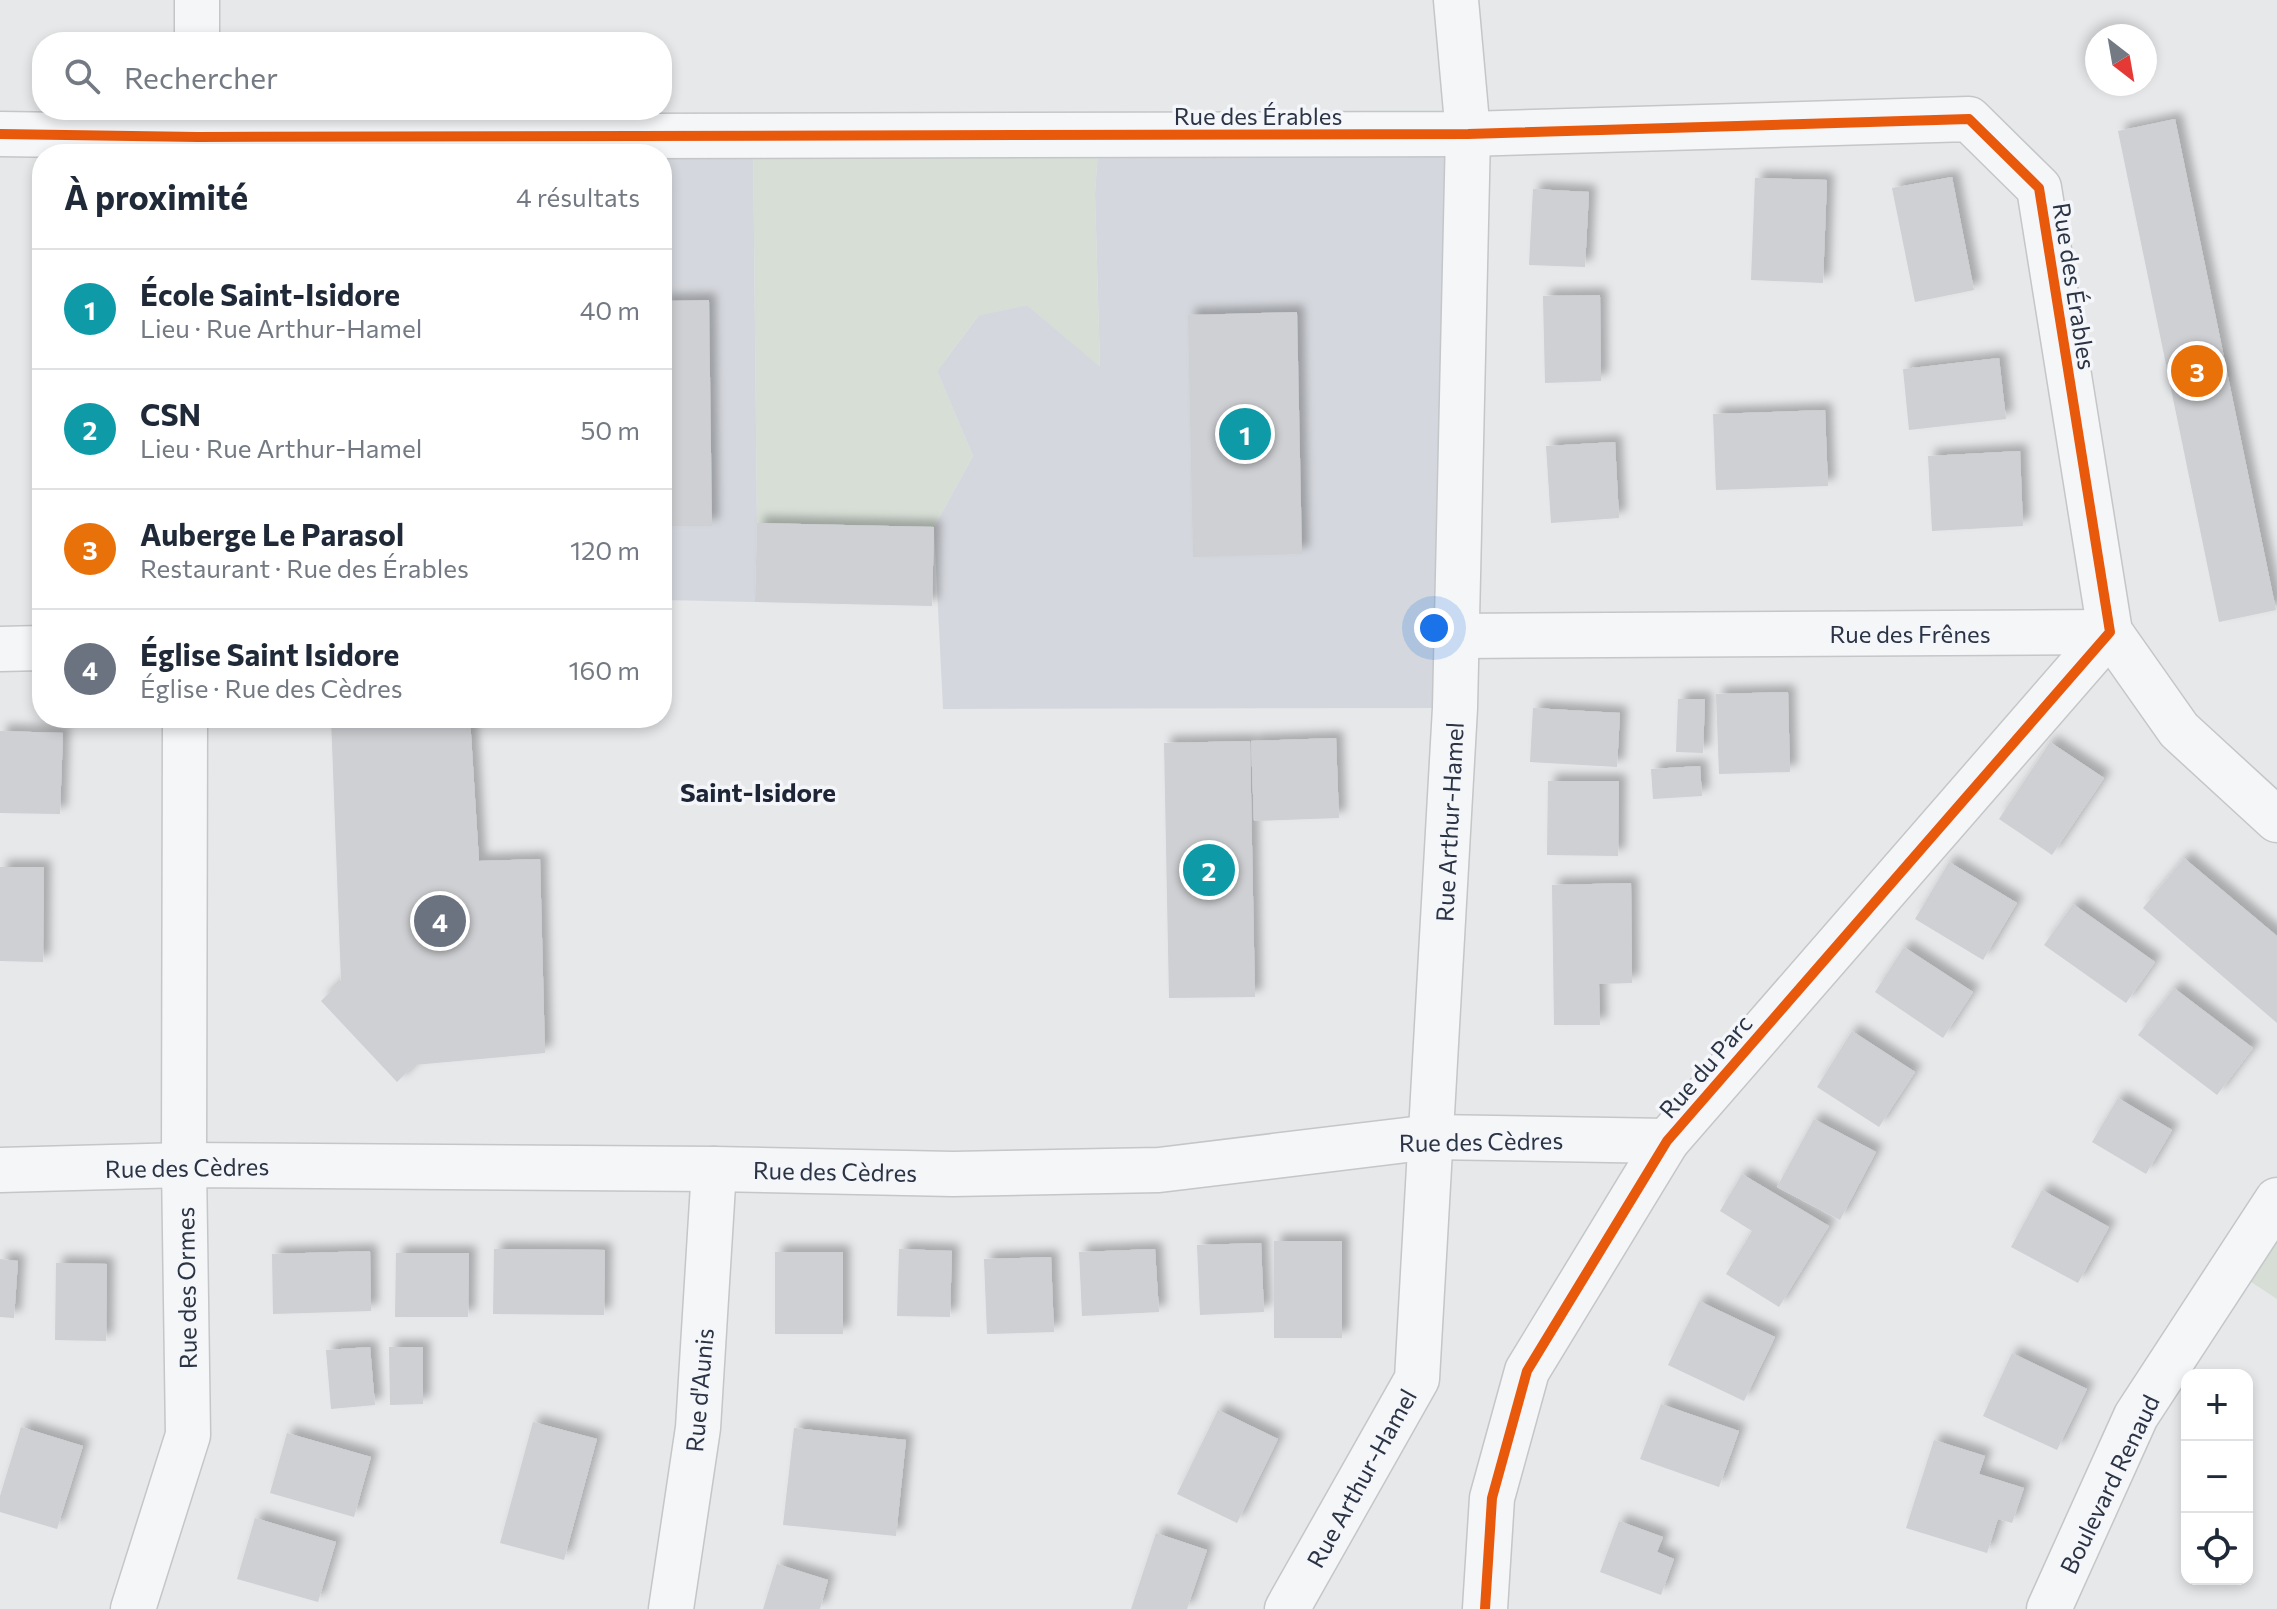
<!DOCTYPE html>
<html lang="fr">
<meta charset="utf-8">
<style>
body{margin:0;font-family:Commissioner,sans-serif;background:#f6f6f7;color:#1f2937}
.controls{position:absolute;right:24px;bottom:24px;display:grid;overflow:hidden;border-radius:16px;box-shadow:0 4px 12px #0003}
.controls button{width:72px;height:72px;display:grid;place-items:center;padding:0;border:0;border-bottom:2px solid #e0e1e3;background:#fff;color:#1f2937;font:40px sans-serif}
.compass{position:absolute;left:2085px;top:24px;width:72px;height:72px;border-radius:50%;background:#fff;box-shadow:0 4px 12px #0003;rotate:149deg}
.you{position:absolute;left:1434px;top:628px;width:28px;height:28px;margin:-20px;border:6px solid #fff;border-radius:50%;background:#1a73e8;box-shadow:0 0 0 12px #1a73e833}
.badge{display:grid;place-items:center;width:52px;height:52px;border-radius:50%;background:#7c3aed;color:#fff;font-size:26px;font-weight:700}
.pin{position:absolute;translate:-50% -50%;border:4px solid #fff;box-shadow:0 2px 8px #0006}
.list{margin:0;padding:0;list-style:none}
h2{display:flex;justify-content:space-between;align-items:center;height:104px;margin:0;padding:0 32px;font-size:34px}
h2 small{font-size:26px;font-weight:400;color:#747a83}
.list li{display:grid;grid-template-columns:52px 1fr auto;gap:24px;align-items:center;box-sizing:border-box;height:120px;padding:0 32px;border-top:2px solid #e0e1e3}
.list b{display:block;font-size:30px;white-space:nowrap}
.list p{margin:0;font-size:26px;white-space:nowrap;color:#747a83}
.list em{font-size:26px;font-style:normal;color:#747a83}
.icon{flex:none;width:44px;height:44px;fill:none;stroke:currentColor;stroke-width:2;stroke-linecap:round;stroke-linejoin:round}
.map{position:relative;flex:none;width:2277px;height:1609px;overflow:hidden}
.search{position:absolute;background:#fff;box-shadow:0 4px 12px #0003;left:32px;top:32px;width:640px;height:88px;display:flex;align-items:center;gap:20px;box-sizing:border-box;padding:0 28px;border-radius:32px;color:#747a83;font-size:30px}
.panel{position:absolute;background:#fff;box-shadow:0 4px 12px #0003;left:32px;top:144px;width:640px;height:584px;border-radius:32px}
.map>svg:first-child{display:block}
</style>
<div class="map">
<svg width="2277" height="1609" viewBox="0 0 2277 1609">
<defs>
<filter id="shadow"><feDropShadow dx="7" dy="-7" stdDeviation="4" flood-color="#0004"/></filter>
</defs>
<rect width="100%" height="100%" fill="#e6e8ea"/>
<g fill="#d4d7dd">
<polygon points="1468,134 1455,708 943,709 934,527 973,456 937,371 979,315 1027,305 1100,366 1095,194 1099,135"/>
<polygon points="753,136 757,523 755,602 662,600 662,154"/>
</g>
<g fill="#d6ded6">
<polygon points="1099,135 1095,194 1100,367 1027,305 978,316 937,371 973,456 934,527 757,523 753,136"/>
<polygon points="2277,1237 2277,1299 2233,1270"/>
</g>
<g fill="#ced0d3" filter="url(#shadow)">
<polygon points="2175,119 2276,610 2219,622 2118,131"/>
<polygon points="1952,177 1974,290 1915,302 1892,188"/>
<polygon points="1755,178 1827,180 1823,283 1751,280"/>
<polygon points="1533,189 1589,192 1585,267 1529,265"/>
<polygon points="1600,295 1601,381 1545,383 1543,296"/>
<polygon points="709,300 712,526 662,526 662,301"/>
<polygon points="1297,312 1302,554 1193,557 1188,315"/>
<polygon points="1999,358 2006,419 1909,430 1903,369"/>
<polygon points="1825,410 1828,486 1716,490 1713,414"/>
<polygon points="1615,442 1619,518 1551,523 1546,446"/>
<polygon points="2020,451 2023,526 1932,531 1928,456"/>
<polygon points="757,523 934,527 932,606 755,602"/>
<polygon points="1788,692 1790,772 1719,774 1716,694"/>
<polygon points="1678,699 1705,699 1703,753 1676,752"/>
<polygon points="1533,708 1620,713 1617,767 1530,762"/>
<polygon points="331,718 470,718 479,861 540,859 545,1053 414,1065 397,1082 321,1001 341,981"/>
<polygon points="0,731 63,733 60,814 0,813"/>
<polygon points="1336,738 1339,818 1254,821 1251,741"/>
<polygon points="1250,741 1255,997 1169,998 1164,743"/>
<polygon points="2050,742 2104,778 2052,855 1999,819"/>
<polygon points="1700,766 1702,796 1653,799 1651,769"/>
<polygon points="1548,781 1619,781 1618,856 1547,855"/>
<polygon points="2184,858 2277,936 2277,1023 2143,908"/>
<polygon points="1949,862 2017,903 1983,960 1915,919"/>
<polygon points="0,867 44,867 43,962 0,961"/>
<polygon points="1631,883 1632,983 1599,984 1600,1025 1554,1025 1552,885"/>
<polygon points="2073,904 2155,962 2126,1003 2044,945"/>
<polygon points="1904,947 1973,992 1943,1038 1875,992"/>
<polygon points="2174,988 2253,1048 2217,1095 2138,1035"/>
<polygon points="1852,1031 1915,1072 1879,1127 1817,1087"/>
<polygon points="2118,1098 2172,1130 2146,1174 2092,1142"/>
<polygon points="1814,1119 1876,1152 1840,1220 1777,1187"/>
<polygon points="1742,1174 1829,1226 1779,1307 1726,1274 1752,1231 1720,1211"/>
<polygon points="2042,1190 2109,1227 2078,1283 2011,1247"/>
<rect x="1274" y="1241" width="68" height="97"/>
<polygon points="1261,1243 1264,1312 1200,1315 1197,1245"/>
<polygon points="494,1249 605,1250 604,1315 493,1314"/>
<polygon points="899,1249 952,1251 950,1317 897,1316"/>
<polygon points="1155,1249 1159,1312 1082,1316 1079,1252"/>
<polygon points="370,1251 371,1311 273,1314 272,1254"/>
<rect x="775" y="1252" width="68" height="82"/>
<polygon points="396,1253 469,1253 468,1317 395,1317"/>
<polygon points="1051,1257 1054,1332 987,1334 984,1259"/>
<polygon points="0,1259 18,1261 14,1318 0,1317"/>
<polygon points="56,1263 107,1264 106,1341 55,1340"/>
<polygon points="1699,1301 1775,1337 1744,1401 1668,1365"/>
<polygon points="370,1347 375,1405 331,1409 326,1350"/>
<polygon points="389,1347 423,1347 423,1404 390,1405"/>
<polygon points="2012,1353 2087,1389 2057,1450 1983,1416"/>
<polygon points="1661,1404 1739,1431 1719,1487 1640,1459"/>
<polygon points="1218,1410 1278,1439 1237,1523 1177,1494"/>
<polygon points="533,1422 597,1439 564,1560 500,1543"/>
<polygon points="21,1427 83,1446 57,1529 0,1512 0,1496"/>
<polygon points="794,1428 906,1440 896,1536 783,1525"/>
<polygon points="287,1433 371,1457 354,1517 270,1493"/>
<polygon points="1934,1440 1985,1456 1979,1474 2024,1488 2012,1523 1998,1519 1987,1553 1906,1528"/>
<polygon points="255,1518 336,1542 318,1602 237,1579"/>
<polygon points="1619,1521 1663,1537 1657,1552 1674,1559 1661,1595 1600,1572"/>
<polygon points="1156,1533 1207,1550 1187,1609 1131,1609"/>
<polygon points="777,1564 828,1580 820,1609 763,1609"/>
</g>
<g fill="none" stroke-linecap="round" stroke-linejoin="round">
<defs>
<g id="minor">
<polyline points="197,0 197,42"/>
<polyline points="0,134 198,137 1468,134 1969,119 2039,188 2110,632 1667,1141 1527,1371 1492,1498 1485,1609"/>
<polyline points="1456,636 2110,632 2179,730 2277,820"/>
<polyline points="0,649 42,648"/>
<polyline points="0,1170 184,1165 714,1169 953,1174 1159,1170 1431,1137 1667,1141"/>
<polyline points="133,1609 188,1435 184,1165 185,718"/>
<polyline points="671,1609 698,1428 714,1169"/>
<polyline points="1287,1609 1417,1379 1455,708 1468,134 1456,0"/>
<polyline points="2049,1609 2136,1416 2277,1200"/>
</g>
</defs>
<use href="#minor" stroke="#c4c6c8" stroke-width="47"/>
<use href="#minor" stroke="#f5f6f7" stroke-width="44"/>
<defs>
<polyline id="cycleway" points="0,134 198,137 1468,134 1969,119 2039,188 2110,632 1667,1141 1527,1371 1492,1498 1485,1609"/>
</defs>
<use href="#cycleway" stroke="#f4f6f9" stroke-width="15"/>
<use href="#cycleway" stroke="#e8590c" stroke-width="10"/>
</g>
<g text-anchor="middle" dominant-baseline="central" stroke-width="7" stroke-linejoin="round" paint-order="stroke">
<g font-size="24" fill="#2b3445" stroke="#f4f6f9">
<text x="1258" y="115">Rue des Érables</text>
<text transform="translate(2075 286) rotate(81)">Rue des Érables</text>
<text x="1910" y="633">Rue des Frênes</text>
<text transform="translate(1449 822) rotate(-87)">Rue Arthur-Hamel</text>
<text transform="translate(1705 1066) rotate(-49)">Rue du Parc</text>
<text transform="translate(1481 1141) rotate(-1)">Rue des Cèdres</text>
<text transform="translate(187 1167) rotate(-1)">Rue des Cèdres</text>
<text transform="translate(835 1171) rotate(1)">Rue des Cèdres</text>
<text transform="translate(186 1288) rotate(-91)">Rue des Ormes</text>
<text transform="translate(699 1390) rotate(-85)">Rue d'Aunis</text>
<text transform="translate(1361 1478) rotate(-61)">Rue Arthur-Hamel</text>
<text transform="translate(2109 1484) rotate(-64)">Boulevard Renaud</text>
</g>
<g font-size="26" font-weight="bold" fill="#1d2536" stroke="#f4f6f9">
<text x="758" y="791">Saint-Isidore</text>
</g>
</g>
</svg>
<div class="controls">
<button>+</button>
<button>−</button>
<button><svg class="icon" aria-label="locate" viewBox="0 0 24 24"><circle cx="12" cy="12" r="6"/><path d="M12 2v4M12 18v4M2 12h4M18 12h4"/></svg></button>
</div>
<svg class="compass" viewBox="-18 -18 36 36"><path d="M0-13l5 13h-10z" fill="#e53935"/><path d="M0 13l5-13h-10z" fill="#747a83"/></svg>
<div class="you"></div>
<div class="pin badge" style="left:1245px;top:434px;background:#0f9aa8">1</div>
<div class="pin badge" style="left:1209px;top:870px;background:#0f9aa8">2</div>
<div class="pin badge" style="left:2197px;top:371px;background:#e8710a">3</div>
<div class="pin badge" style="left:440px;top:921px;background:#6b7280">4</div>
<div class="search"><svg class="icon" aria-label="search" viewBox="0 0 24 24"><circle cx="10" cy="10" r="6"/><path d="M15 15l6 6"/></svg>Rechercher</div>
<section class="panel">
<h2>À proximité<small>4 résultats</small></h2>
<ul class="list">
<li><span class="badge" style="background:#0f9aa8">1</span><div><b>École Saint-Isidore</b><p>Lieu · Rue Arthur-Hamel</p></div><em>40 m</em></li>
<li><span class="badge" style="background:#0f9aa8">2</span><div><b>CSN</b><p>Lieu · Rue Arthur-Hamel</p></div><em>50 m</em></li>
<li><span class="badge" style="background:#e8710a">3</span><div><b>Auberge Le Parasol</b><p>Restaurant · Rue des Érables</p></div><em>120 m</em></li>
<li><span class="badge" style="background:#6b7280">4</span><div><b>Église Saint Isidore</b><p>Église · Rue des Cèdres</p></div><em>160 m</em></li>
</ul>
</section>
</div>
